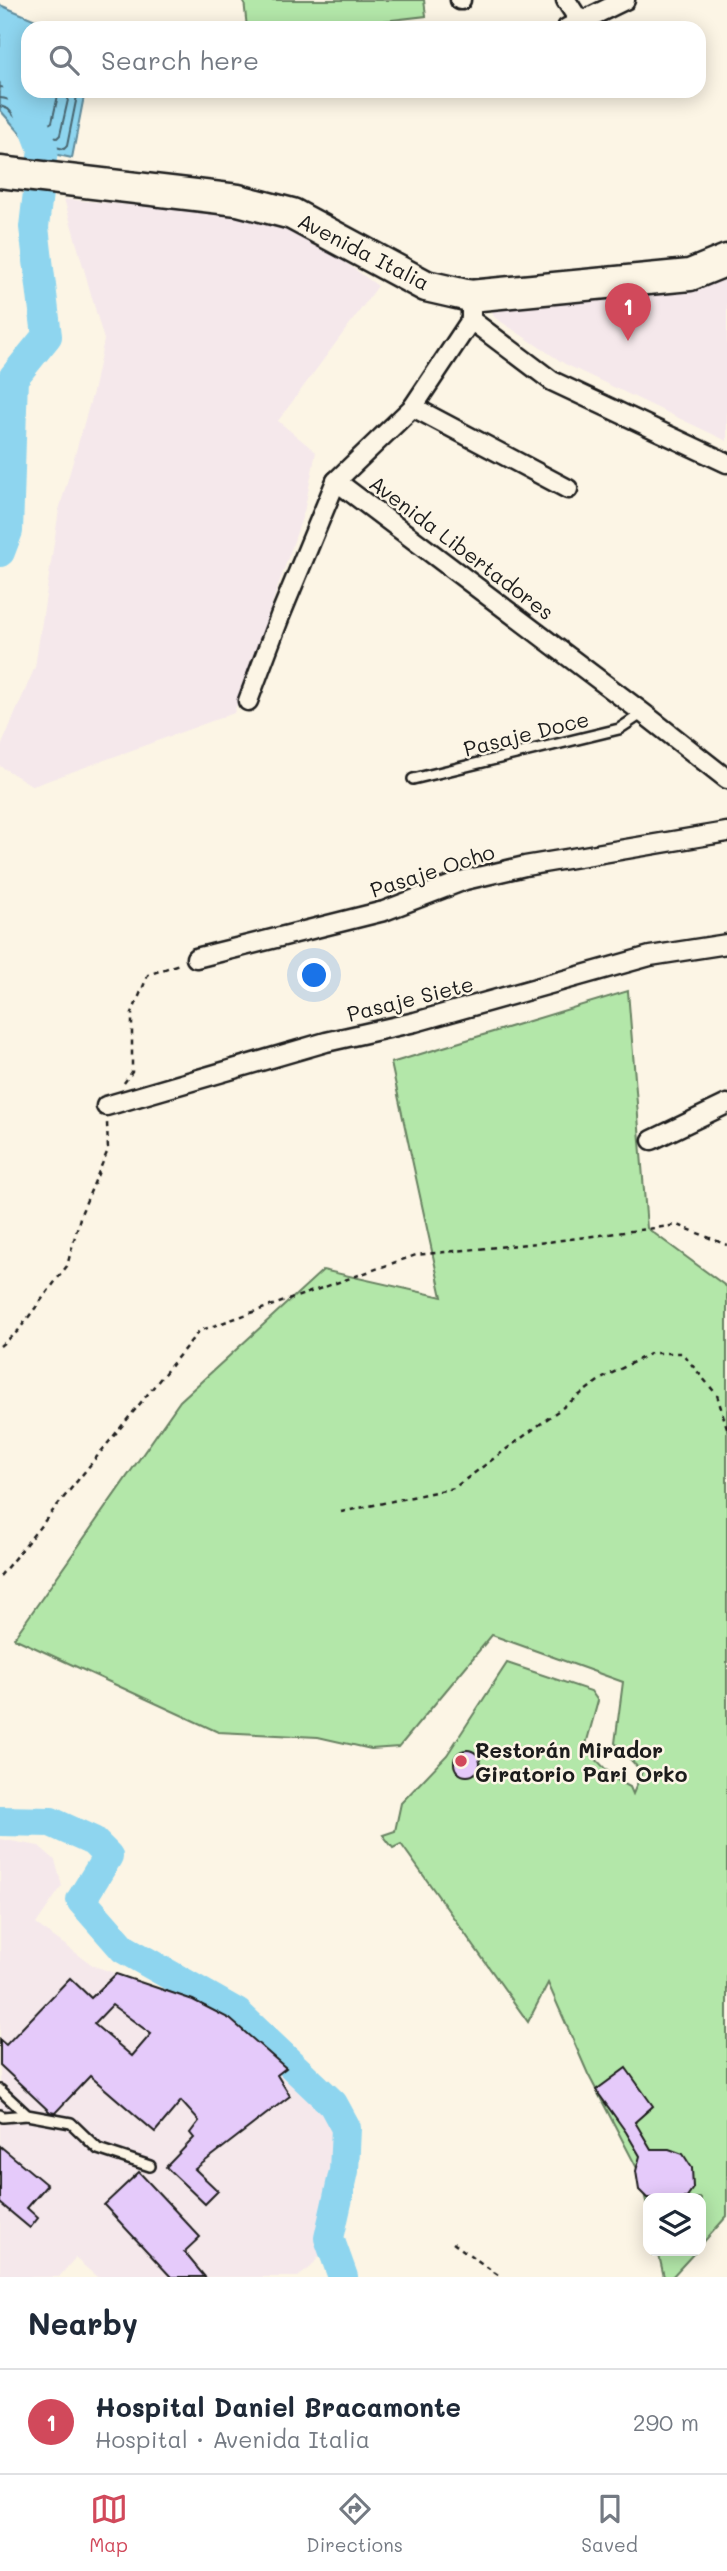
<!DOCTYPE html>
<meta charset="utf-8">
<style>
body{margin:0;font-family:Mali,sans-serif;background:#f2f2f3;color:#1f2937}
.controls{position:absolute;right:21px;bottom:21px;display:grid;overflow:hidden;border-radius:14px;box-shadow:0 4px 18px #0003}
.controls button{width:63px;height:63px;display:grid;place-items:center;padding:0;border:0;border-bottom:2px solid #e0e1e3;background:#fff;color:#1f2937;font:35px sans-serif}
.you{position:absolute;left:315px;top:976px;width:24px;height:24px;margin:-18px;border:5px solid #fff;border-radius:50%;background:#1a73e8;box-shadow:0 0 0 10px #1a73e833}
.badge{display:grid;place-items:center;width:46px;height:46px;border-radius:50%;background:#d1495b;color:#fff;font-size:23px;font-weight:700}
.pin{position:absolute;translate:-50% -58px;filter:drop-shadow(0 2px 4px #0008)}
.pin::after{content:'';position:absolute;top:37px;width:24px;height:21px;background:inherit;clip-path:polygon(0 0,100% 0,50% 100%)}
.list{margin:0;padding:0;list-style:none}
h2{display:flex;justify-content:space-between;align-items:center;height:91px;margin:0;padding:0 28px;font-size:30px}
h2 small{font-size:23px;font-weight:400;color:#747a83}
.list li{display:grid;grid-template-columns:46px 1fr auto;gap:21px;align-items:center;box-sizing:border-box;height:105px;padding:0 28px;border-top:2px solid #e0e1e3}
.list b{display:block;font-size:26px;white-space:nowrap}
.list p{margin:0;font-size:23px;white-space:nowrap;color:#747a83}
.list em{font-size:23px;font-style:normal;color:#747a83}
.icon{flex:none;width:38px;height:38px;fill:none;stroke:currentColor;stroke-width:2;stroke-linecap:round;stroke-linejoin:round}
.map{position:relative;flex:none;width:727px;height:2277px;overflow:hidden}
.search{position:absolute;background:#fff;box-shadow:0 4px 18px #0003;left:21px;right:21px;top:21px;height:77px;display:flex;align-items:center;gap:18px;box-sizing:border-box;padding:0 24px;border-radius:21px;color:#747a83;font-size:26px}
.sheet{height:196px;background:#fff}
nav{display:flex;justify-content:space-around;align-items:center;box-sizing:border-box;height:98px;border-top:2px solid #e0e1e3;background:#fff;font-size:19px;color:#747a83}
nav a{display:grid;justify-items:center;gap:4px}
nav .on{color:#d1495b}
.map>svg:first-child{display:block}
</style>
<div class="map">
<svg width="727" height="2277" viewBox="0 0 727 2277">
<rect width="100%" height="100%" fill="#fcf5e5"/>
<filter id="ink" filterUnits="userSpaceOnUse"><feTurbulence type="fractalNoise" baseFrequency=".0143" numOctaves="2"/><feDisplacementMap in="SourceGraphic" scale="14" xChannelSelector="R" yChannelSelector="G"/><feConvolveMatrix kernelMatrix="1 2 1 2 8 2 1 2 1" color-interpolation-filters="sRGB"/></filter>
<g filter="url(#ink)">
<g fill="#f5e8eb">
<polygon points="64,199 257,216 299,229 378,286 278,421 316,452 304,512 234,713 33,786 0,766 0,749 35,667 59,510 93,392 104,340"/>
<polygon points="727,279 727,441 565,364 494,317 492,311 496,305 504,303"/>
<polygon points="0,1839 39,1846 55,1860 62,1886 36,1924 94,1966 193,2000 230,2019 286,2068 311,2095 334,2125 320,2255 311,2267 298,2277 97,2277 75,2258 59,2277 0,2277"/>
</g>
<g fill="#b3e7a9" stroke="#688262" stroke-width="2">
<polygon points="244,0 424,0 426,16 323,28 247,28"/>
<polygon points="628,991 647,1228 727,1287 727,2216 701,2245 701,2198 648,2198 648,2210 639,2172 588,2074 548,1983 528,2022 401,1844 393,1848 383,1835 395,1831 401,1803 447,1755 507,1663 591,1691 598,1701 585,1748 615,1779 630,1787 633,1794 642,1772 615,1743 623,1682 492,1635 399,1747 371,1749 318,1737 218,1732 14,1638 180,1401 323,1270 442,1297 391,1063"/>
<polygon points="658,2251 696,2251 672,2277 664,2277"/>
</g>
<polygon fill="#8ed5ef" stroke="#608b9b" stroke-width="2" points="0,5 43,23 48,28 28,28 28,91 85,91 72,158 35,150 0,110"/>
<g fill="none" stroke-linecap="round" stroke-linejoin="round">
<g stroke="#4a6670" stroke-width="2">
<path d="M0,87C24,88 32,111 49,124L52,122L59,91"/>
<path d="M0,98C25,99 28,133 57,138L60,135L70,91"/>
<polyline points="0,106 8,109 39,143 64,149 67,146 78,91"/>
</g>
<g stroke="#8ed5ef" stroke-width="30">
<polyline points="0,62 14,74 43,149 34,227 47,336 13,378 8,531 0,552"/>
<polyline points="0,1821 51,1822 93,1841 108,1856 81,1900 124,1949 237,2013 333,2104 346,2128 344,2171 329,2238 343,2277"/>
</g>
</g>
<g fill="#e5cafa" stroke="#1c1c1c" stroke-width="2" fill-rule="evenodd">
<circle cx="467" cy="1763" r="13"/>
<path d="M116,1974L193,2000L230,2019L286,2068L277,2075L290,2096L195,2169L218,2191L205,2204L166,2167L194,2138L190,2133L199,2121L181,2101L155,2132L90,2076L55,2113L50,2112L0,2065V2040L6,2045L70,1978L91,1998ZM112,2005L151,2034L132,2056L94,2024Z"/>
<polygon points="626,2068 653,2106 635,2122 651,2149 669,2149 683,2154 692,2168 693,2188 686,2198 647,2198 639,2190 636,2171 640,2156 626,2132 596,2090"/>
<polygon points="0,2146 47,2185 27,2208 38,2218 30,2228 0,2203"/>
<polygon points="139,2172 200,2237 184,2252 205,2277 171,2277 104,2205"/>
</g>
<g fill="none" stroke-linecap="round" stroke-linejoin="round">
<defs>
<g id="service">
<polyline points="413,779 619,729 643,713"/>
<polyline points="0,2090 27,2115 71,2123 98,2149 150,2166"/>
<polyline points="0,2115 3,2117 27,2115"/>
</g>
<g id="minor">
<polyline points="460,0 461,0"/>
<polyline points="566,0 580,22 567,28"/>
<polyline points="584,28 580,22 625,0"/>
<polyline points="471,310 471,320 552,381 727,463"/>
<polyline points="471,320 413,407 336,481 643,713 727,779"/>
<polyline points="413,407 568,489"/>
<polyline points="248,701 280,616 336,481"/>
<polyline points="196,958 384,911 465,880 525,866 727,832"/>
<polyline points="106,1106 326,1042 415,1022 650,956 727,944"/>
<polyline points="652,1140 727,1104"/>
</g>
<polyline id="trunk" points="0,172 238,200 292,214 426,286 470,296 690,275 727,260"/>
</defs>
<use href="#service" stroke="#1c1c1c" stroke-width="14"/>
<use href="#minor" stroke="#1c1c1c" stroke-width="23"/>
<use href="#trunk" stroke="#1c1c1c" stroke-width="35"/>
<g stroke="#1c1c1c" stroke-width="2.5" stroke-dasharray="5 5" stroke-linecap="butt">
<polyline points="124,1083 132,1072 132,1013 148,975 179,964"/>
<polyline points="0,1346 18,1331 67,1266 81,1214 108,1150 107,1122"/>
<polyline points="341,1512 454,1488 601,1379 651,1353 682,1353 717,1395 727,1428"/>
<polyline points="0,1576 199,1331 416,1255 547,1242 678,1225 727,1245"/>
<polyline points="453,2243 501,2277"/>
</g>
<use href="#service" stroke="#fcf5e5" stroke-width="9"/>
<use href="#minor" stroke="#fcf5e5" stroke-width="18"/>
<use href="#trunk" stroke="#fcf5e5" stroke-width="30"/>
</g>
</g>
<circle fill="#d1495b" stroke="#fcf5e5" stroke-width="2.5" cx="461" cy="1761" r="7"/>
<g text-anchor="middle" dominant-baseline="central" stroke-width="5" stroke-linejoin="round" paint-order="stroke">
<g font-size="21" fill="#1c1c1c" stroke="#fcf5e5">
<text transform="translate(364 251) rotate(27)">Avenida Italia</text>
<text transform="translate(462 547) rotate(37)">Avenida Libertadores</text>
<text transform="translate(526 733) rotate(-14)">Pasaje Doce</text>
<text transform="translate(432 870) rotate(-18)">Pasaje Ocho</text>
<text transform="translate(410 998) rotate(-14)">Pasaje Siete</text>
</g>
<g font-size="21" font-weight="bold" fill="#1c1c1c" stroke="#fcf5e5" text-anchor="start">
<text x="475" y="1749">Restorán Mirador<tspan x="475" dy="24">Giratorio Pari Orko</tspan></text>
</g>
</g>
</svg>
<div class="controls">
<button><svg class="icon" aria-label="layers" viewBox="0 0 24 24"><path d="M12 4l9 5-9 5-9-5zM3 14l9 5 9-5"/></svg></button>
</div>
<div class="you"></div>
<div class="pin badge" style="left:628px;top:341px">1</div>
<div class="search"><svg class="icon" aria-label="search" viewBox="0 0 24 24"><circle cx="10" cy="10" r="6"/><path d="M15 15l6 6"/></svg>Search here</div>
</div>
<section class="sheet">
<h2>Nearby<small></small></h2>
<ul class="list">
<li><span class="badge">1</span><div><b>Hospital Daniel Bracamonte</b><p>Hospital · Avenida Italia</p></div><em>290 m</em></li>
</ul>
</section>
<nav>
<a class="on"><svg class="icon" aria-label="map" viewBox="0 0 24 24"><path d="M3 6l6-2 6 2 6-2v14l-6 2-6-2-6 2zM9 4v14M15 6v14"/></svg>Map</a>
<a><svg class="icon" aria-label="directions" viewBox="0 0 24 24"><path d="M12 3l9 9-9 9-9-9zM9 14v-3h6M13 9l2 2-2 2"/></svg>Directions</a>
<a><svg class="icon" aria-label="saved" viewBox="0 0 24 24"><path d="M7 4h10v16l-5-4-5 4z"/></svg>Saved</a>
</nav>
